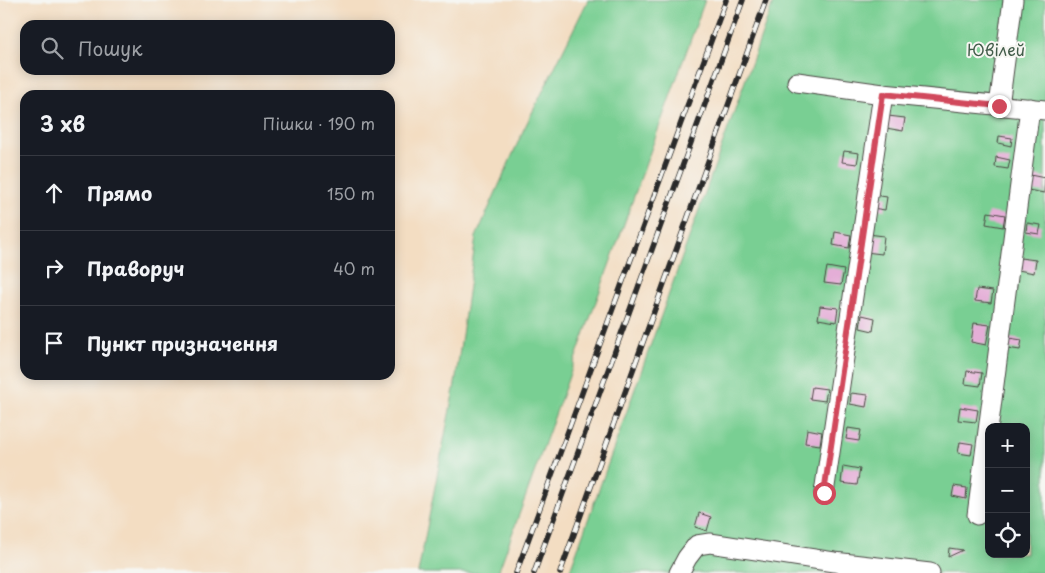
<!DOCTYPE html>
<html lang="uk">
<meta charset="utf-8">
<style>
body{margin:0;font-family:"Playpen Sans",sans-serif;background:#20242c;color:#f1f3f6}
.controls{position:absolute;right:15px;bottom:15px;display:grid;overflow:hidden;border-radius:10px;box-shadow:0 2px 12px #0003}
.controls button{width:45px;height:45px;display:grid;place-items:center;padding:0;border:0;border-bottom:1px solid #363941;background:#171b24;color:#f1f3f6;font:25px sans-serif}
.stop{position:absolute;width:15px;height:15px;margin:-11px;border:4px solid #d1495b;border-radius:50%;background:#fff}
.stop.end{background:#d1495b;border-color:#fff;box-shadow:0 1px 5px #0008}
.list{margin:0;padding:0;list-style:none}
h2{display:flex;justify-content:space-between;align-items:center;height:65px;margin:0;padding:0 20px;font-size:21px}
h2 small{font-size:16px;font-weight:400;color:#9ea1a6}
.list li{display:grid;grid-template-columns:32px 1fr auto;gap:15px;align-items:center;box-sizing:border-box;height:75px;padding:0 20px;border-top:1px solid #363941}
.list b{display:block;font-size:19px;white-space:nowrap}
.list em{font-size:16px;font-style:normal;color:#9ea1a6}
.icon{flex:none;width:28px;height:28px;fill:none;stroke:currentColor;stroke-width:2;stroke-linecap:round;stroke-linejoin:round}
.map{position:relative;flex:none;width:1045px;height:573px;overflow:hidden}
.search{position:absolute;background:#171b24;box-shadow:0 2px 12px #0003;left:20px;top:20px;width:375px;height:55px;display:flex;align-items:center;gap:12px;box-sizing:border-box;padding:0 18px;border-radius:15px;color:#9ea1a6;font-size:19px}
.panel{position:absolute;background:#171b24;box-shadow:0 2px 12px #0003;left:20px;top:90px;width:375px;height:290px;border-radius:15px}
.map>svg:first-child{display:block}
</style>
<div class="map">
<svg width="1045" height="573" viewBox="0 0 1045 573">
<rect width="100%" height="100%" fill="#f6f6f2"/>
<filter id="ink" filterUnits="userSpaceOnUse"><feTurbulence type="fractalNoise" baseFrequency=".02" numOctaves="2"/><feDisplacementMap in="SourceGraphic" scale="10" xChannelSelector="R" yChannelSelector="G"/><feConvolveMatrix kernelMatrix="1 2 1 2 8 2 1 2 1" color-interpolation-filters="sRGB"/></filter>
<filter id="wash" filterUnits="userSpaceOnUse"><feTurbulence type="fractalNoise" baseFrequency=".0096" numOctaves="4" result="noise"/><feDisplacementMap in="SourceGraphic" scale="20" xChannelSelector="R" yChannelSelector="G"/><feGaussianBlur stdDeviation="1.12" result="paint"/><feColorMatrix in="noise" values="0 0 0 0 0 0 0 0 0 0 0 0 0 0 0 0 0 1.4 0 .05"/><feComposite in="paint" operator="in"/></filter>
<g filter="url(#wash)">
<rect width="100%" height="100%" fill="#f3ddc2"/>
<g fill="#79cf93" stroke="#527d5f" fill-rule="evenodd">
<polygon points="588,0 705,0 498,573 418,573 455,384 476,237 523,131"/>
<path d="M774,0H1045V573H569ZM989,427H1026V554H989Z"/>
</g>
<g id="blocks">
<g fill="#e4aed7">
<polygon points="888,116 905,118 903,131 886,128"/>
<polygon points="999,136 1012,138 1011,146 998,143"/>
<polygon points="844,151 859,153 857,164 842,162"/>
<polygon points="996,157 1010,160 1008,169 995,167"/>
<polygon points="1030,175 1045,178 1044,193 1028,190"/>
<polygon points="874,195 887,197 885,210 872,208"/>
<polygon points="988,212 1005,215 1003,227 986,224"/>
<polygon points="1027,223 1041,225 1039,234 1026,232"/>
<polygon points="835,232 851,235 849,248 833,245"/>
<polygon points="868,234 884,236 882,254 865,252"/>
<polygon points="1020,258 1036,260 1034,273 1018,270"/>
<polygon points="827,267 844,270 841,285 824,283"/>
<polygon points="977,289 993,291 991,303 975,301"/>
<polygon points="820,306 838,308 836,322 818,319"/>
<polygon points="862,315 875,318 873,331 860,328"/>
<polygon points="974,323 990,325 986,345 971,342"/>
<polygon points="1009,338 1022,340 1020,350 1007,348"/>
<polygon points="967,371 982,373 980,386 965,384"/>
<polygon points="812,387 827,389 825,401 810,399"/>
<polygon points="851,393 868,395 866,407 850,404"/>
<polygon points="960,407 978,410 976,422 958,420"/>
<polygon points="848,428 861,430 859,441 846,439"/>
<polygon points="807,429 822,432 820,445 805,443"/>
<polygon points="960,442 973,444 971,455 958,453"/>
<polygon points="843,466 860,469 857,485 841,483"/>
<polygon points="954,486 967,488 966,499 952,496"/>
<polygon points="699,513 711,517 707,531 695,527"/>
<polygon points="949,548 963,550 948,557"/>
</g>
</g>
</g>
<g filter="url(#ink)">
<use href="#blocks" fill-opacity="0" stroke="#494642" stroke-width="1"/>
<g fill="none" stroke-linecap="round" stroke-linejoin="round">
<defs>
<g id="minor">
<polyline points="797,82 883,94 1045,110"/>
<polyline points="999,106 1013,0"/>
<polyline points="824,493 883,94"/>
<polyline points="977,515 1030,108"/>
<polyline points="679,573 687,558 697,545 710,543 834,562 930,573"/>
</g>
</defs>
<use href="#minor" stroke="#494642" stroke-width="21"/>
<use href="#minor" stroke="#fff" stroke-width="19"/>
<defs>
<g id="rail">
<polyline points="516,573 726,0"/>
<polyline points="534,573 743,0"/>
<polyline points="560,573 766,0"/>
</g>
</defs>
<use href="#rail" stroke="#2b2b2b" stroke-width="5.5"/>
<use href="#rail" stroke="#f6f6f2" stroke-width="4" stroke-dasharray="11" stroke-linecap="butt"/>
</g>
</g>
<g fill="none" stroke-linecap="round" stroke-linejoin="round" filter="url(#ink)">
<polyline stroke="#d1495b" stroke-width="6" points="824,493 883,94 999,106"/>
</g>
<g text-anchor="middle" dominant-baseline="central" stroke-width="4" stroke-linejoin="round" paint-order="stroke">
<g font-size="16" fill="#425c4a" stroke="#f6f6f2">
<text x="996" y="49">Ювілей</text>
</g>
</g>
</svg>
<div class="controls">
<button>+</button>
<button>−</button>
<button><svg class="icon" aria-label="locate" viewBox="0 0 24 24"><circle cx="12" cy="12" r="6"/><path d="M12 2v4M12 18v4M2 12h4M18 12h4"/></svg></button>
</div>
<div class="stop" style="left:824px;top:493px"></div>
<div class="stop end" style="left:999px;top:106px"></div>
<div class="search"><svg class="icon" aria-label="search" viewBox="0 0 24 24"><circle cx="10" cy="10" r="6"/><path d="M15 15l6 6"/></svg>Пошук</div>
<section class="panel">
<h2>3 хв<small>Пішки · 190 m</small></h2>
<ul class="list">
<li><svg class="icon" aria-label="ahead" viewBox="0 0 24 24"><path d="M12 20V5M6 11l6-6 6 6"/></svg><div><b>Прямо</b></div><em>150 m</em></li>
<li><svg class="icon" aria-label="right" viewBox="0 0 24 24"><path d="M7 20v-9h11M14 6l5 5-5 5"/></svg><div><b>Праворуч</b></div><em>40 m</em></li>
<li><svg class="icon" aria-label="arrive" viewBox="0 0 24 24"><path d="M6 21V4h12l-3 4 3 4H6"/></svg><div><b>Пункт призначення</b></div></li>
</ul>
</section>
</div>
